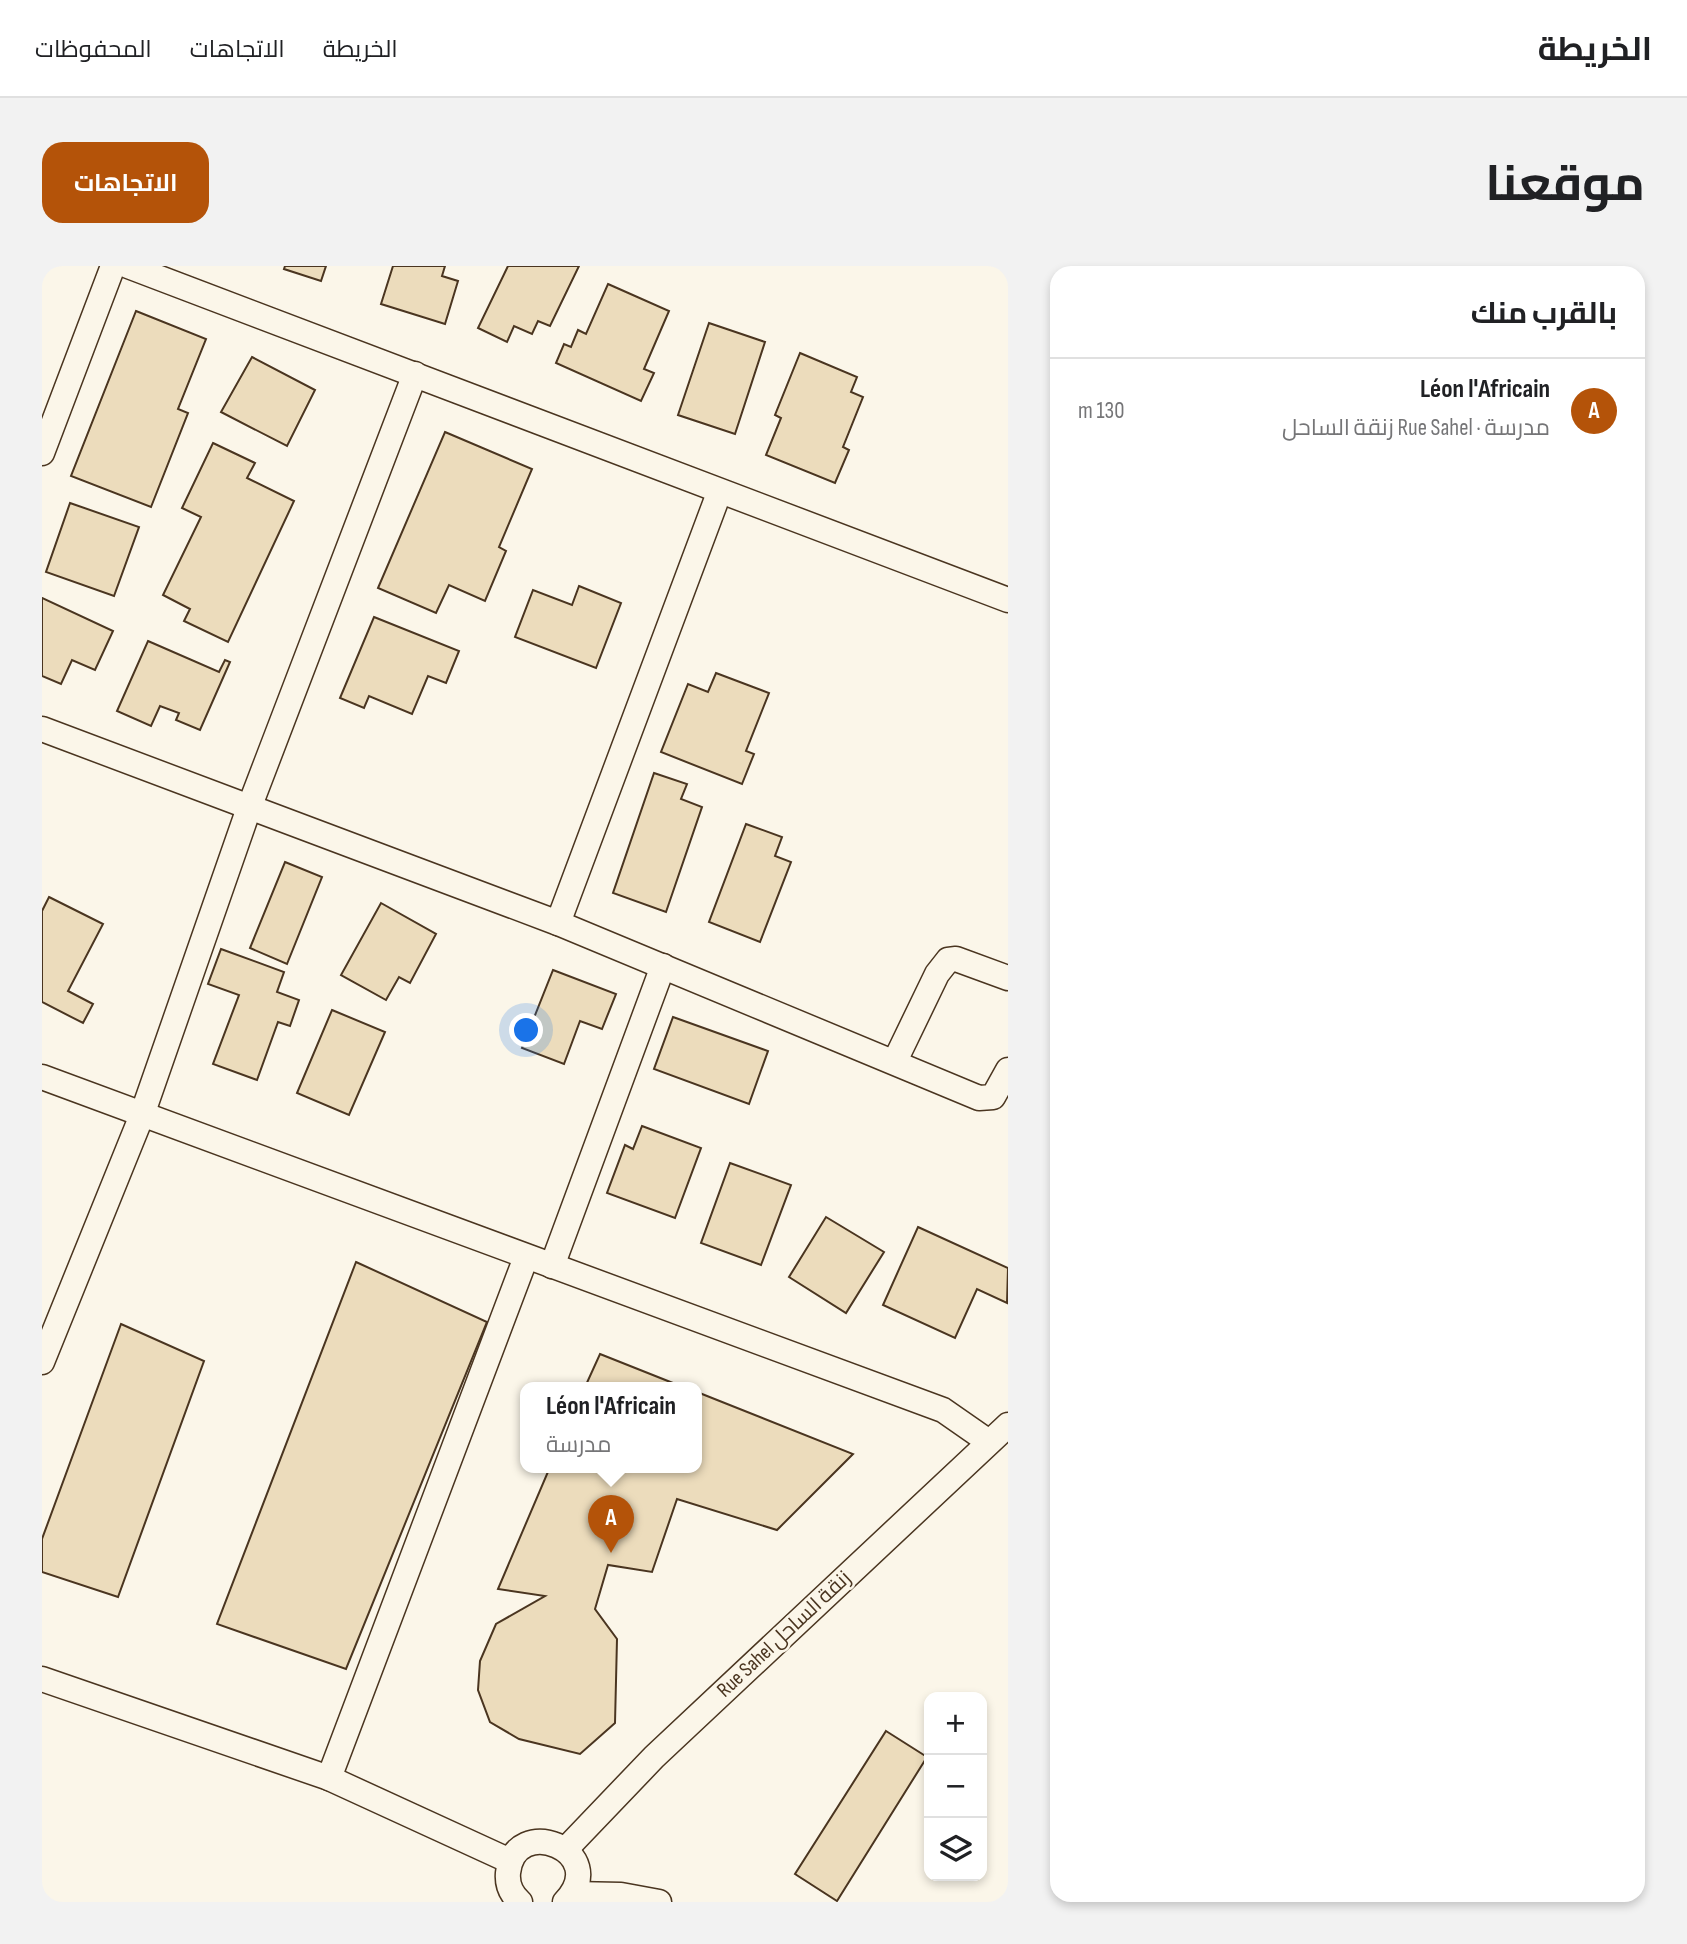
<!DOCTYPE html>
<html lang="ar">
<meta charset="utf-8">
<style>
body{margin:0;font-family:"Sofia Sans Condensed",Cairo,sans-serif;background:#f2f2f2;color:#202124;direction:rtl}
.controls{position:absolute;right:21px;bottom:21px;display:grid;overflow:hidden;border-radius:14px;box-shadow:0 4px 10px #0003}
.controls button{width:63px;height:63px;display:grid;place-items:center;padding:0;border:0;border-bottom:2px solid #e0e0e0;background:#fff;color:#202124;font:35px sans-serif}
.you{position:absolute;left:485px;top:765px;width:24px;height:24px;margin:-18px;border:5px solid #fff;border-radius:50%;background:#1a73e8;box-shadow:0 0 0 10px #1a73e833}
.badge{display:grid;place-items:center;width:46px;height:46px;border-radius:50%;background:#b45309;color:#fff;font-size:23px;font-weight:700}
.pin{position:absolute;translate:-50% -58px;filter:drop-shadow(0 2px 4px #0008)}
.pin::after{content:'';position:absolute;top:37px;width:24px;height:21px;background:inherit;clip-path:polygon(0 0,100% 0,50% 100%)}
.popup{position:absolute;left:478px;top:1116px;width:182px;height:91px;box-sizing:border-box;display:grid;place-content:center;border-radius:14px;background:#fff;filter:drop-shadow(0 2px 5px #0005);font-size:23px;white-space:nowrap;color:#757577}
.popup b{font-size:26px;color:#202124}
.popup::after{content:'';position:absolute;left:50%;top:100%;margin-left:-14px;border:14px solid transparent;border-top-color:#fff}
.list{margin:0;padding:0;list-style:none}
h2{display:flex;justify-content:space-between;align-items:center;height:91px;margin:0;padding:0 28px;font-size:30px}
h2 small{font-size:23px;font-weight:400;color:#757577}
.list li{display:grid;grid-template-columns:46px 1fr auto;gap:21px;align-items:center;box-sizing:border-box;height:105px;padding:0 28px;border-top:2px solid #e0e0e0}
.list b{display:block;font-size:26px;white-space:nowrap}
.list p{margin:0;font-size:23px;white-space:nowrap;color:#757577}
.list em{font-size:23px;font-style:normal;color:#757577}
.icon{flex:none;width:38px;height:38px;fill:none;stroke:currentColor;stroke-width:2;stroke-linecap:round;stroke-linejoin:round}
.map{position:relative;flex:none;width:966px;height:1636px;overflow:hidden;direction:ltr;border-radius:21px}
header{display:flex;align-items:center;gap:42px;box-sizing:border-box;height:98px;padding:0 35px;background:#fff;border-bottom:2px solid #e0e0e0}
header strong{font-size:33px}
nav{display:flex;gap:38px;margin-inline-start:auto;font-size:24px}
.intro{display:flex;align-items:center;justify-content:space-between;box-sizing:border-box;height:168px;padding:0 42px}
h1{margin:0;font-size:49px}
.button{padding:18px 32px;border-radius:21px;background:#b45309;color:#fff;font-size:24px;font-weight:700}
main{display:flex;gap:42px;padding:0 42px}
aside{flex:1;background:#fff;border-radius:21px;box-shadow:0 4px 10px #0003}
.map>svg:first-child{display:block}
</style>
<header>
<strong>الخريطة</strong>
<nav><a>الخريطة</a><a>الاتجاهات</a><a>المحفوظات</a></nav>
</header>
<div class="intro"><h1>موقعنا</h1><a class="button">الاتجاهات</a></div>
<main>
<aside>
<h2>بالقرب منك<small></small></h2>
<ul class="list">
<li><span class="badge">A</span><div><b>Léon l'Africain</b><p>مدرسة · Rue Sahel زنقة الساحل</p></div><em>130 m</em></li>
</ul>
</aside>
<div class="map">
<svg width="966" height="1636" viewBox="0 0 966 1636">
<rect width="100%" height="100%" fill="#fbf6e9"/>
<g fill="#ecdcbc" stroke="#4a3520" stroke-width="2">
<polygon points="243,0 284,0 279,15 242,3"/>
<polygon points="351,0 403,0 400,10 416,15 403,58 339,38"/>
<polygon points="466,0 537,0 508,60 496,55 490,68 472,60 465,76 436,62"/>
<polygon points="566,18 627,45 602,103 612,107 599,135 514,97 522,78 529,81 536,64 544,68"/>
<polygon points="94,45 164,73 136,143 146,147 109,241 29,210"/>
<polygon points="667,57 723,76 693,168 636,149"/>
<polygon points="758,87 815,111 809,126 821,131 801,181 807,184 793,217 724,189 739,152 733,149"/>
<polygon points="210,91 273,124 245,180 179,146"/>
<polygon points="403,166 490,203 457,281 464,285 443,335 407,319 394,347 336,322"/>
<polygon points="171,177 213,197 205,212 252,235 186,376 142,355 148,343 121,329 159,251 140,242"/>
<polygon points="28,237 97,261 72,330 4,306"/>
<polygon points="537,320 579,337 554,402 473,371 491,324 530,339"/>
<polygon points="0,332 71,365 53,404 30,394 19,418 0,410"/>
<polygon points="332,351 417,385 404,417 386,410 370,448 327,430 322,442 298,432"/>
<polygon points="106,375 177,406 183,394 188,396 158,464 134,454 137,447 118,440 109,460 75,445"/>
<polygon points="674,407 727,427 704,485 712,488 700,518 619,486 646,418 666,426"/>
<polygon points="612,507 645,518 639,533 660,541 624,646 571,627"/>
<polygon points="704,558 740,571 733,590 749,596 718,676 667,656"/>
<polygon points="243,596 280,611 245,698 208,682"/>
<polygon points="7,631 61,658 26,725 51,738 41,757 0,736 0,645"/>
<polygon points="339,637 394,668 368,717 357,711 344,734 299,709"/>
<polygon points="179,683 242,706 235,726 257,734 248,760 236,756 215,814 171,798 197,729 166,718"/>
<polygon points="511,704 574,728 560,763 538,755 522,798 480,782"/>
<polygon points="290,744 343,766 307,849 255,827"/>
<polygon points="631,751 726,785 707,838 612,803"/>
<polygon points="600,860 659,882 633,952 565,927 583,879 591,883"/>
<polygon points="688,897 749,919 719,999 659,977"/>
<polygon points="784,951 842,986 804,1047 747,1011"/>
<polygon points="876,961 966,1002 965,1037 935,1023 913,1072 841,1039"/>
<polygon points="314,996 445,1056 304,1403 175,1358"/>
<polygon points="79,1058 162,1095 76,1331 0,1306 0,1273"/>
<polygon points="558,1088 641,1121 543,1121"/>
<polygon points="655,1126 811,1188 735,1264 635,1233 610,1306 566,1299 553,1343 575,1373 573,1457 538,1488 477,1473 448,1456 436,1424 438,1395 454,1358 503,1330 456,1323 508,1201 655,1201"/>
<polygon points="844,1465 885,1491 795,1635 753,1608"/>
</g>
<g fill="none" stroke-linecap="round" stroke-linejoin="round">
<defs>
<g id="street">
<polyline points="86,0 966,334"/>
<polyline points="0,187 71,0"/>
<polyline points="0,463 516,657 937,832 951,831 966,804"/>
<polyline points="516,657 677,227"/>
<polyline points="853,795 895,708 906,694 914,693 966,712"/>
<polyline points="0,811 901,1144 947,1176"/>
<polyline points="510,1000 621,700"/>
<polyline points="0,1096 100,849 207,542 373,108"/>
<polyline points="0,1413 287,1512 468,1595"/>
<polyline points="287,1512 484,991"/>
<polyline points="524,1583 612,1491 966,1159"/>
<polyline points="531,1628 579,1629 617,1636"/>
<path d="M478,1636C469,1628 465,1618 466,1607C472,1546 571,1585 523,1636"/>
</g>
</defs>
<use href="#street" stroke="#4a3520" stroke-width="27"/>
<use href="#street" stroke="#fbf6e9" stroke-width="24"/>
</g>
<g text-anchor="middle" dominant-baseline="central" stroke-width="5" stroke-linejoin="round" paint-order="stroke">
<g font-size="21" fill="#4a3520" stroke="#fbf6e9">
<text transform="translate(742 1368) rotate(-43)">Rue Sahel زنقة الساحل</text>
</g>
</g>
</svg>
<div class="controls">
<button>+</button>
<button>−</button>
<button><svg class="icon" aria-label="layers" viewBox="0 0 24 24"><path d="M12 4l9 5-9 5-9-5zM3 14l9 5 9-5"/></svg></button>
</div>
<div class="you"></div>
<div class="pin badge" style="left:569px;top:1287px">A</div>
<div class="popup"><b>Léon l'Africain</b>مدرسة</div>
</div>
</main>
